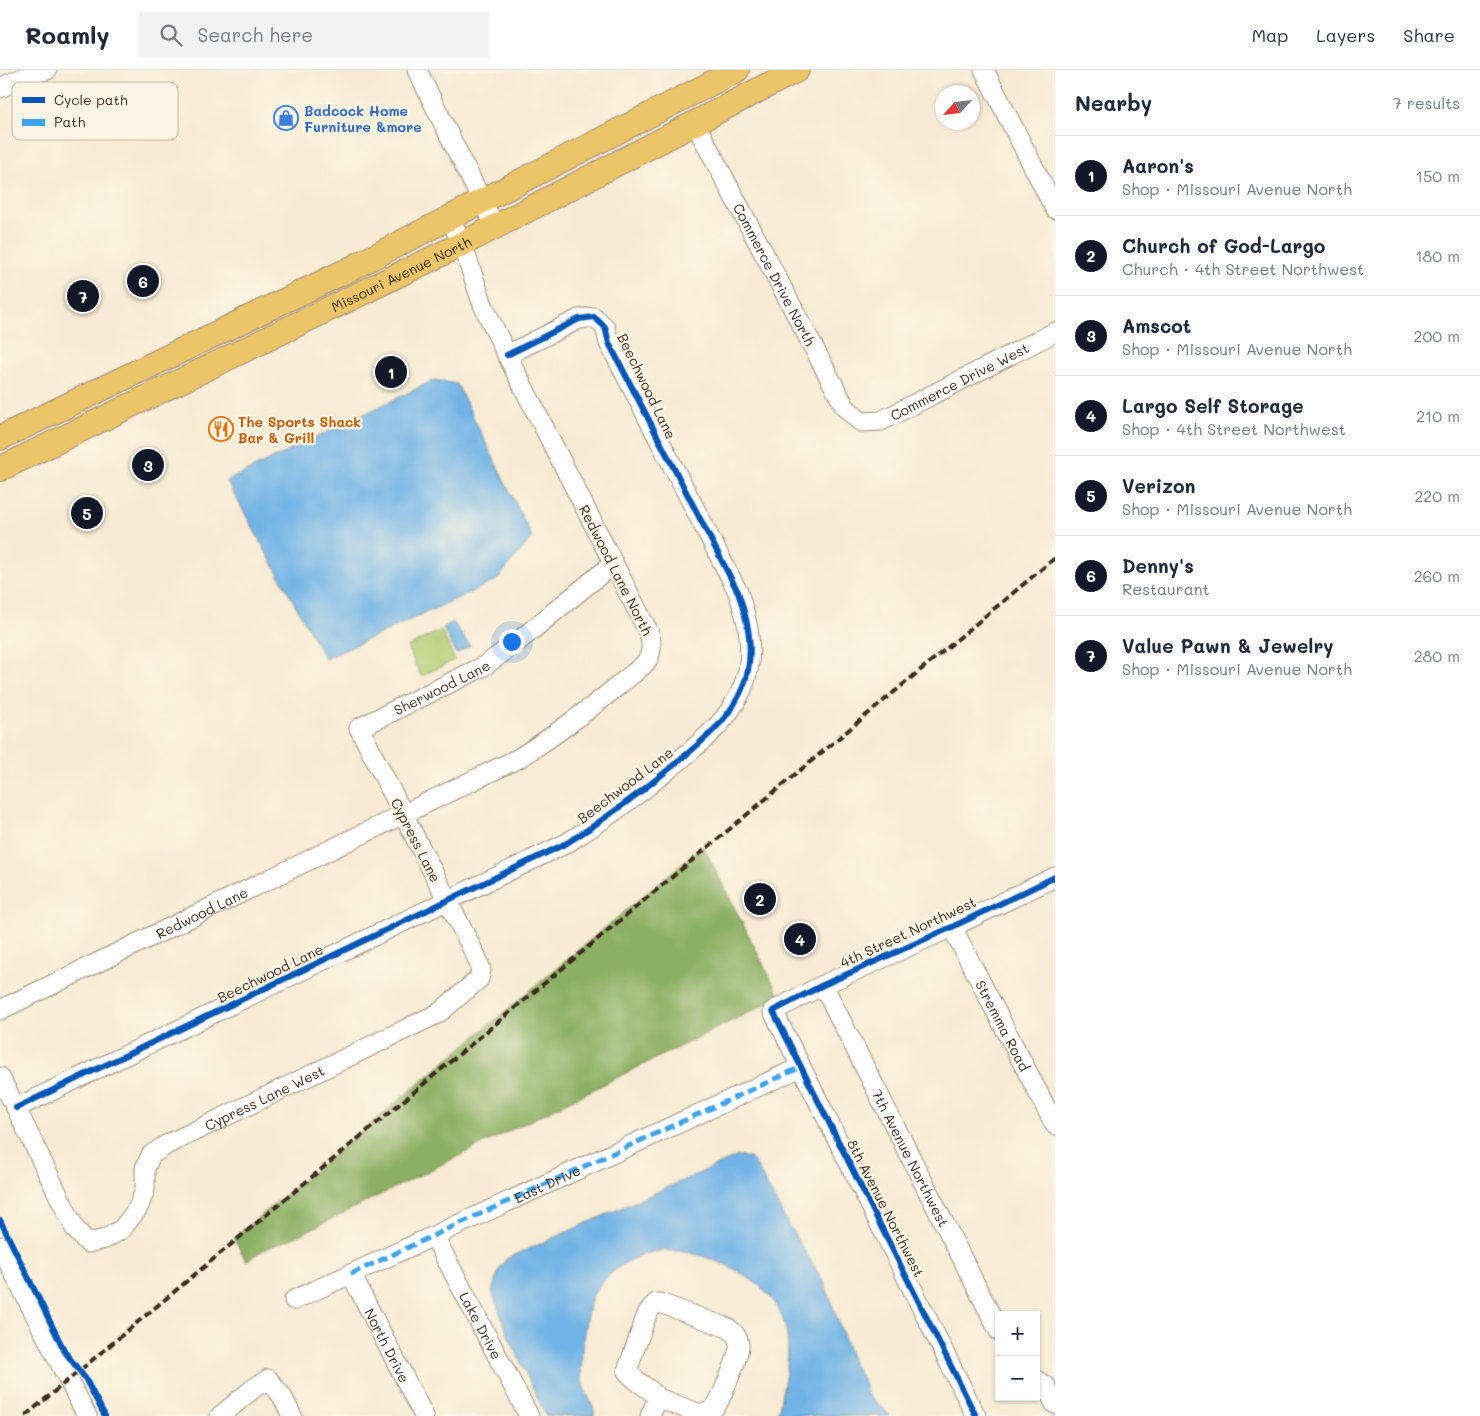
<!DOCTYPE html>
<meta charset="utf-8">
<style>
body{margin:0;font-family:Mali,sans-serif;background:#f2f2f3;color:#1f2937}
.controls{position:absolute;right:15px;bottom:15px;display:grid;overflow:hidden;border-radius:0px;box-shadow:0 1px 4px #0004}
.controls button{width:45px;height:45px;display:grid;place-items:center;padding:0;border:0;border-bottom:1px solid #e0e1e3;background:#fff;color:#1f2937;font:25px sans-serif}
.compass{position:absolute;left:935px;top:15px;width:45px;height:45px;border-radius:50%;background:#fff;box-shadow:0 1px 4px #0004;rotate:243deg}
.you{position:absolute;left:511px;top:571px;width:18px;height:18px;margin:-12px;border:4px solid #fff;border-radius:50%;background:#1a73e8;box-shadow:0 0 0 8px #1a73e833}
.badge{display:grid;place-items:center;width:32px;height:32px;border-radius:50%;background:#111827;color:#fff;font-size:16px;font-weight:700}
.pin{position:absolute;translate:-50% -50%;border:2px solid #fff;box-shadow:0 1px 5px #0006}
.list{margin:0;padding:0;list-style:none}
h2{display:flex;justify-content:space-between;align-items:center;height:65px;margin:0;padding:0 20px;font-size:21px}
h2 small{font-size:16px;font-weight:400;color:#747a83}
.list li{display:grid;grid-template-columns:32px 1fr auto;gap:15px;align-items:center;box-sizing:border-box;height:80px;padding:0 20px;border-top:1px solid #e0e1e3}
.list b{display:block;font-size:19px;white-space:nowrap}
.list p{margin:0;font-size:16px;white-space:nowrap;color:#747a83}
.list em{font-size:16px;font-style:normal;color:#747a83}
.icon{flex:none;width:28px;height:28px;fill:none;stroke:currentColor;stroke-width:2;stroke-linecap:round;stroke-linejoin:round}
.map{position:relative;flex:none;width:1055px;height:1346px;overflow:hidden}
header{display:flex;align-items:center;gap:30px;box-sizing:border-box;height:70px;padding:0 25px;background:#fff;border-bottom:1px solid #e0e1e3}
header strong{font-size:24px}
nav{display:flex;gap:28px;margin-inline-start:auto;font-size:18px}
.search{width:350px;height:45px;background:#f2f2f3;display:flex;align-items:center;gap:12px;box-sizing:border-box;padding:0 18px;border-radius:0px;color:#747a83;font-size:19px}
main{display:flex}
aside{flex:1;background:#fff}
.map>svg:first-child{display:block}
</style>
<header>
<strong>Roamly</strong>
<div class="search"><svg class="icon" aria-label="search" viewBox="0 0 24 24"><circle cx="10" cy="10" r="6"/><path d="M15 15l6 6"/></svg>Search here</div>
<nav><a>Map</a><a>Layers</a><a>Share</a></nav>
</header>
<main>
<div class="map">
<svg width="1055" height="1346" viewBox="0 0 1055 1346">
<rect width="100%" height="100%" fill="#fcf5e5"/>
<filter id="ink" filterUnits="userSpaceOnUse"><feTurbulence type="fractalNoise" baseFrequency=".02" numOctaves="2"/><feDisplacementMap in="SourceGraphic" scale="10" xChannelSelector="R" yChannelSelector="G"/><feConvolveMatrix kernelMatrix="1 2 1 2 8 2 1 2 1" color-interpolation-filters="sRGB"/></filter>
<filter id="wash" filterUnits="userSpaceOnUse"><feTurbulence type="fractalNoise" baseFrequency=".0096" numOctaves="4" result="noise"/><feDisplacementMap in="SourceGraphic" scale="20" xChannelSelector="R" yChannelSelector="G"/><feGaussianBlur stdDeviation="1.12" result="paint"/><feColorMatrix in="noise" values="0 0 0 0 0 0 0 0 0 0 0 0 0 0 0 0 0 1.4 0 .05"/><feComposite in="paint" operator="in"/></filter>
<g filter="url(#wash)">
<rect width="100%" height="100%" fill="#f7ebd3"/>
<polygon fill="#b1cc72" stroke="#767b48" points="441,560 455,590 421,606 407,577"/>
<polygon fill="#8cb064" stroke="#646d41" points="703,776 780,927 295,1167 263,1180 246,1191 234,1168"/>
<g fill="#71b3e6" stroke="#566e82">
<polygon points="434,310 457,314 532,467 497,510 325,589 227,411"/>
<polygon points="453,552 470,576 456,584 443,558"/>
<path d="M738,1086L750,1088L755,1093L786,1151L825,1214L853,1293L865,1314L867,1324L885,1340L889,1346H776L779,1338C785,1306 795,1274 780,1242C762,1204 697,1176 657,1181C631,1185 606,1203 593,1225C585,1241 578,1298 583,1315C586,1325 596,1336 594,1346H546L507,1263L492,1221L499,1200L506,1189Z"/>
</g>
</g>
<g filter="url(#ink)">
<g fill="none" stroke-linecap="round" stroke-linejoin="round">
<defs>
<g id="minor">
<polyline points="417,0 460,87"/>
<polyline points="984,0 1055,139"/>
<polyline points="0,18 33,3 47,0"/>
<path id="s1" d="M695,53L845,337L861,352L881,351L1055,262"/>
<polyline points="464,95 495,157"/>
<path id="s2" d="M952,857L1055,1055"/>
<path id="s3" d="M823,915L999,1261"/>
<path id="s4" d="M0,940L519,688C554,666 587,641 619,615C627,608 639,600 646,592C653,583 652,573 649,563L507,285L483,235L462,174L450,148"/>
<path id="s5" d="M0,1007L16,1038L75,1159L88,1173L105,1169L122,1159L138,1138L145,1120V1098L151,1085L166,1075L439,943L479,909L481,900L477,888L359,658L484,596L516,573L613,494"/>
<path d="M16,1038L567,773C604,750 635,727 669,699C701,672 739,645 748,600C753,572 747,549 738,522L609,273L605,257L594,247L579,249L507,285"/>
<path id="s6" d="M434,1166L529,1346"/>
<polyline points="0,1176 87,1346"/>
<path id="s7" d="M351,1204L424,1346"/>
<polyline points="294,1230 801,997"/>
<path d="M656,1233H660L728,1258C734,1262 738,1266 739,1274C740,1286 724,1319 719,1331C714,1340 709,1343 700,1344L658,1328C650,1317 635,1313 627,1301L647,1244L652,1237Z"/>
<polyline points="1036,1310 1046,1316 1055,1334"/>
<polyline points="220,1346 254,1318 268,1309 282,1326 292,1346"/>
<polyline points="650,1346 658,1328"/>
<polyline points="976,1346 773,941 823,915 952,857 1055,807"/>
</g>
<g id="major">
<polyline points="0,368 348,200 737,0"/>
<path id="s8" d="M0,399L462,174L797,0"/>
</g>
</defs>
<use href="#minor" stroke="#998a78" stroke-width="21"/>
<use href="#major" stroke="#998a78" stroke-width="26"/>
<use href="#minor" stroke="#fff" stroke-width="19"/>
<use href="#major" stroke="#edc569" stroke-width="24"/>
<polyline stroke="#3b2a1e" stroke-width="4" stroke-dasharray="8 4" stroke-linecap="butt" points="25,1346 1055,488"/>
<path stroke="#3fa3ea" stroke-width="5" stroke-dasharray="10 5" stroke-linecap="butt" id="s9" d="M351,1204L443,1161L801,997"/>
<defs>
<g id="cycleway">
<path d="M16,1038L567,773C604,750 635,727 669,699C701,672 739,645 748,600C753,572 747,549 738,522L609,273L605,257L594,247L579,249L507,285"/>
<polyline points="0,1150 65,1282 85,1308 105,1346"/>
<polyline points="976,1346 773,941 823,915 952,857 1055,807"/>
</g>
</defs>
<use href="#cycleway" stroke="#fcf5e5" stroke-width="9"/>
<use href="#cycleway" stroke="#0057b8" stroke-width="6"/>
</g>
</g>
<defs>
<symbol id="shop-ring" viewBox="-11 -11 22 22"><circle r="9.5" fill="#fcf5e5" stroke="#3f7fe0" stroke-width="1.5"/><path d="M-5-2.5h2.3a2.7 3.5 0 0 1 5.4 0H5L5.5 6h-11ZM-1.5-2.5h3a1.5 2.3 0 0 0-3 0Z" fill="#3f7fe0"/></symbol>
<symbol id="restaurant-ring" viewBox="-11 -11 22 22"><circle r="9.5" fill="#fcf5e5" stroke="#e8710a" stroke-width="1.5"/><path d="M-5-6h1v4h1v-4h1v4h1v-4h1v5L-1.5 .5V6h-2V.5L-5-1ZM5-6V6H3V1.5H1.5Q1.5-4 5-6Z" fill="#e8710a"/></symbol>
</defs>
<g fill-rule="evenodd">
<use href="#shop-ring" x="272" y="34" width="28" height="28"/>
<use href="#restaurant-ring" x="207" y="345" width="28" height="28"/>
</g>
<g text-anchor="middle" dominant-baseline="central" stroke-width="5" stroke-linejoin="round" paint-order="stroke">
<g font-size="14" font-weight="bold" fill="#366cbe" stroke="#fcf5e5" text-anchor="start">
<text x="304" y="40">Badcock Home<tspan x="304" dy="16">Furniture &amp;more</tspan></text>
</g>
<g font-size="14" fill="#3b2a1e" stroke="#fcf5e5">
<text stroke="none"><textPath href="#s8" startOffset="446">Missouri Avenue North</textPath></text>
<text stroke="none"><textPath href="#s1" startOffset="171">Commerce Drive North</textPath></text>
<text stroke="none"><textPath href="#s1" startOffset="451">Commerce Drive West</textPath></text>
<text transform="translate(647 316) rotate(64)">Beechwood Lane</text>
<text transform="translate(616 500) rotate(63)">Redwood Lane North</text>
<text stroke="none"><textPath href="#s5" startOffset="1054">Sherwood Lane</textPath></text>
<text transform="translate(625 715) rotate(-37)">Beechwood Lane</text>
<text transform="translate(416 770) rotate(63)">Cypress Lane</text>
<text stroke="none"><textPath href="#s4" startOffset="224">Redwood Lane</textPath></text>
<text transform="translate(908 862) rotate(-25)">4th Street Northwest</text>
<text transform="translate(270 903) rotate(-26)">Beechwood Lane</text>
<text stroke="none"><textPath href="#s2" startOffset="111">Stremma Road</textPath></text>
<text stroke="none"><textPath href="#s5" startOffset="435">Cypress Lane West</textPath></text>
<text stroke="none"><textPath href="#s3" startOffset="194">7th Avenue Northwest</textPath></text>
<text stroke="none"><textPath href="#s9" startOffset="216">East Drive</textPath></text>
<text transform="translate(886 1138) rotate(63)">8th Avenue Northwest</text>
<text stroke="none"><textPath href="#s6" startOffset="101">Lake Drive</textPath></text>
<text stroke="none"><textPath href="#s7" startOffset="80">North Drive</textPath></text>
</g>
<g font-size="14" font-weight="bold" fill="#c56008" stroke="#fcf5e5" text-anchor="start">
<text x="238" y="351">The Sports Shack<tspan x="238" dy="16">Bar &amp; Grill</tspan></text>
</g>
</g>
<rect x="12" y="12" width="166" height="58" rx="8" fill="#fcf5e5" stroke="#c2b8a9" stroke-width="1"/>
<rect x="22" y="27" width="23" height="6" fill="#0057b8"/>
<rect x="22" y="49" width="23" height="7" fill="#3fa3ea"/>
<g font-size="14" fill="#3b2a1e">
<text x="54" y="35">Cycle path</text>
<text x="54" y="57">Path</text>
</g>
</svg>
<div class="controls">
<button>+</button>
<button>−</button>
</div>
<svg class="compass" viewBox="-18 -18 36 36"><path d="M0-13l5 13h-10z" fill="#e53935"/><path d="M0 13l5-13h-10z" fill="#747a83"/></svg>
<div class="you"></div>
<div class="pin badge" style="left:391px;top:302px">1</div>
<div class="pin badge" style="left:760px;top:829px">2</div>
<div class="pin badge" style="left:148px;top:395px">3</div>
<div class="pin badge" style="left:800px;top:869px">4</div>
<div class="pin badge" style="left:87px;top:443px">5</div>
<div class="pin badge" style="left:143px;top:211px">6</div>
<div class="pin badge" style="left:83px;top:226px">7</div>
</div>
<aside>
<h2>Nearby<small>7 results</small></h2>
<ul class="list">
<li><span class="badge">1</span><div><b>Aaron's</b><p>Shop · Missouri Avenue North</p></div><em>150 m</em></li>
<li><span class="badge">2</span><div><b>Church of God-Largo</b><p>Church · 4th Street Northwest</p></div><em>180 m</em></li>
<li><span class="badge">3</span><div><b>Amscot</b><p>Shop · Missouri Avenue North</p></div><em>200 m</em></li>
<li><span class="badge">4</span><div><b>Largo Self Storage</b><p>Shop · 4th Street Northwest</p></div><em>210 m</em></li>
<li><span class="badge">5</span><div><b>Verizon</b><p>Shop · Missouri Avenue North</p></div><em>220 m</em></li>
<li><span class="badge">6</span><div><b>Denny's</b><p>Restaurant</p></div><em>260 m</em></li>
<li><span class="badge">7</span><div><b>Value Pawn &amp; Jewelry</b><p>Shop · Missouri Avenue North</p></div><em>280 m</em></li>
</ul>
</aside>
</main>
